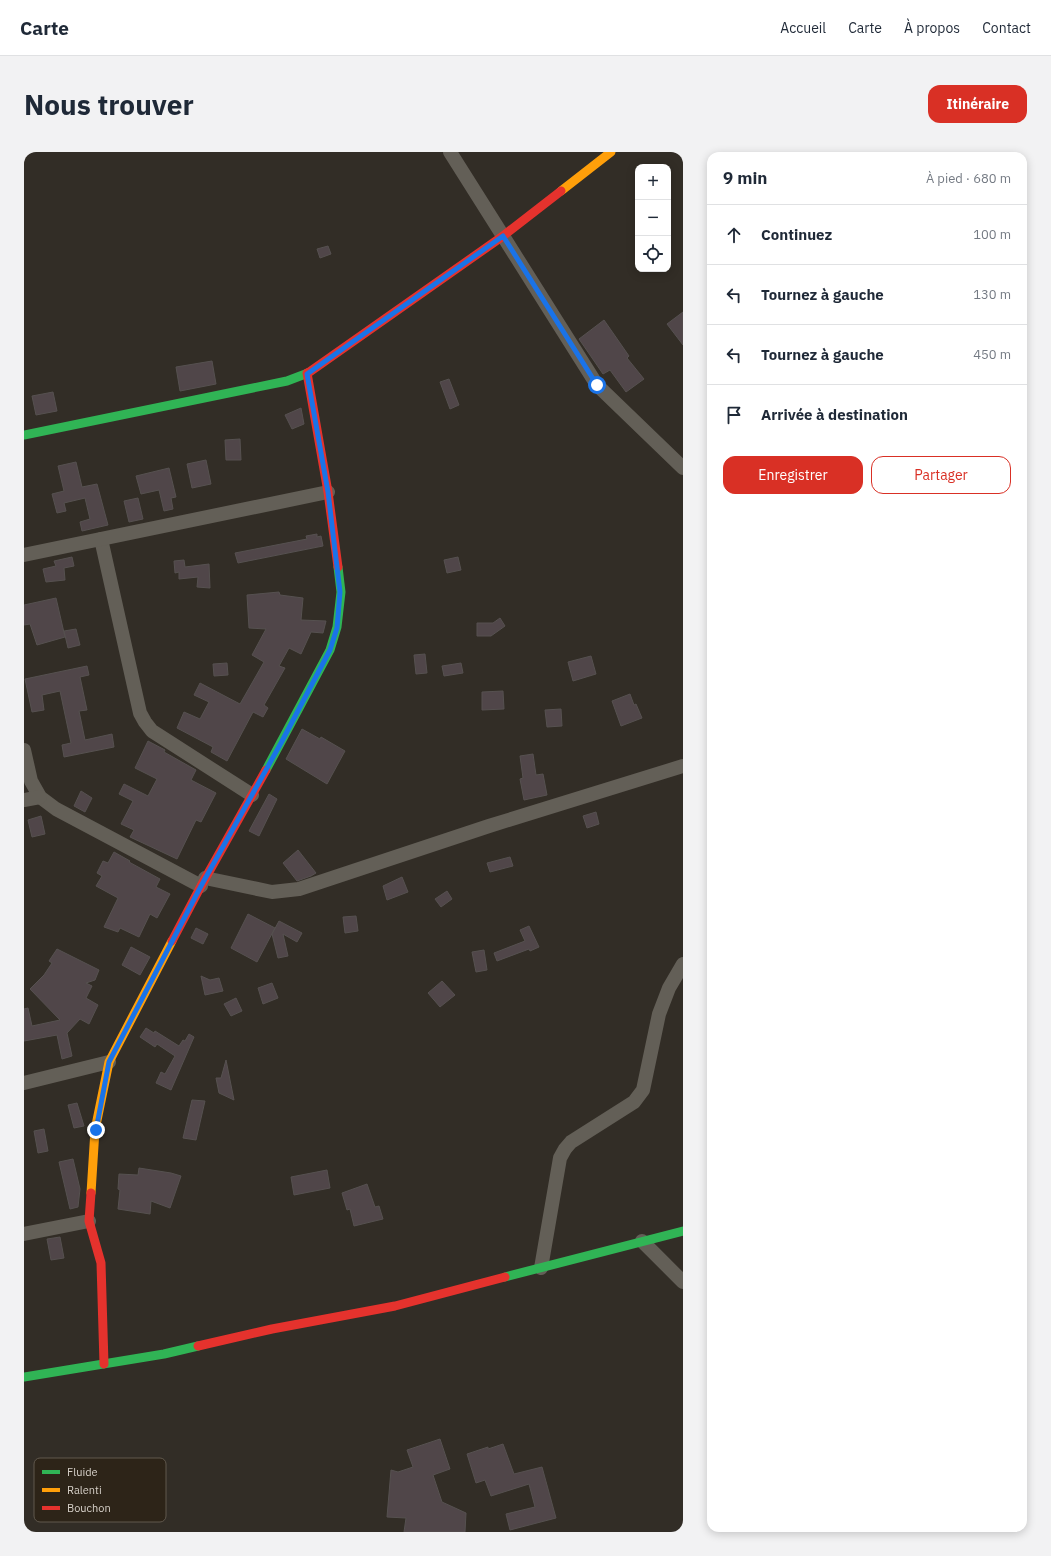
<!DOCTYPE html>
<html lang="fr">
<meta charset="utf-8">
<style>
body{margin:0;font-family:"IBM Plex Sans",sans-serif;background:#f2f2f3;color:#1f2937}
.controls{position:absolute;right:12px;top:12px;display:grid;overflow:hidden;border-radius:8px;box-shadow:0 2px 10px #0003}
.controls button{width:36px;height:36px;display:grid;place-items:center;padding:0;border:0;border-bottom:1px solid #e0e1e3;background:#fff;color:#1f2937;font:20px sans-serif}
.stop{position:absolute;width:12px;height:12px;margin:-9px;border:3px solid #1a73e8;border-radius:50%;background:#fff}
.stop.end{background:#1a73e8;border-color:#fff;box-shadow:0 1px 4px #0008}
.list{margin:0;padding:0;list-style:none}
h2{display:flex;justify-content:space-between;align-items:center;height:52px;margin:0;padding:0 16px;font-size:17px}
h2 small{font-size:13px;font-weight:400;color:#747a83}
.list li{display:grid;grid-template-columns:26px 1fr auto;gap:12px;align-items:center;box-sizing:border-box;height:60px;padding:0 16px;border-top:1px solid #e0e1e3}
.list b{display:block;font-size:15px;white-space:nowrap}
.list em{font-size:13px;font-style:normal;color:#747a83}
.actions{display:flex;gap:8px;padding:12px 16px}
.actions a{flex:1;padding:9px 0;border:1px solid #d93025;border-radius:12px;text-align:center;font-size:14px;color:#d93025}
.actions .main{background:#d93025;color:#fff}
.icon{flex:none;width:22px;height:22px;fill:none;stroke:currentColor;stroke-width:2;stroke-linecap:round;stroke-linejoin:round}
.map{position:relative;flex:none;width:659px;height:1380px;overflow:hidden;border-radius:12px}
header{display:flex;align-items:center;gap:24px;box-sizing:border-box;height:56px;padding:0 20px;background:#fff;border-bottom:1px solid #e0e1e3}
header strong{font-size:19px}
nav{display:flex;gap:22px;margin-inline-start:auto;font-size:14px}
.intro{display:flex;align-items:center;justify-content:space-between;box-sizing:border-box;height:96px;padding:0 24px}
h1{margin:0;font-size:28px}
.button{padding:10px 18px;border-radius:12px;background:#d93025;color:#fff;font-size:14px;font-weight:700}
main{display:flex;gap:24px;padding:0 24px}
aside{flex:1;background:#fff;border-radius:12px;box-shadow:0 2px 10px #0003}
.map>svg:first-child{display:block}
</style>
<header>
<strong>Carte</strong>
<nav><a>Accueil</a><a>Carte</a><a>À propos</a><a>Contact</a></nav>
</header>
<div class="intro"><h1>Nous trouver</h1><a class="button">Itinéraire</a></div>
<main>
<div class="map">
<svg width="659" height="1380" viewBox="0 0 659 1380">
<rect width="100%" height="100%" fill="#322d26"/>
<g fill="#504649" stroke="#565150">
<polygon points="304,94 307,102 296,106 293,97"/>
<polygon points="659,160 659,193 643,172"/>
<polygon points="580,168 605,204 603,206 620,227 602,240 586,218 579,222 555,187"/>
<polygon points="188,209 192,232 156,239 152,215"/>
<polygon points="425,227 435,253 426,257 416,230"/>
<polygon points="29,240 33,259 12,263 8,244"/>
<polygon points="277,256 280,272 268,277 261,263"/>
<polygon points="216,287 217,308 202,308 201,288"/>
<polygon points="182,308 187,332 168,336 163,312"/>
<polygon points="52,310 58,335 73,332 84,373 58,379 56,370 66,367 61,346 40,351 42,359 33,361 28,342 40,339 34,314"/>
<polygon points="145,316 152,345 147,346 149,357 140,359 135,338 117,342 112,324"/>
<polygon points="114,346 119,367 105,370 100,349"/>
<polygon points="293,382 293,385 297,384 299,394 214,411 211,401 283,387 282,384"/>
<polygon points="48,405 50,414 40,416 41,428 22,430 19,417 32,414 30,409"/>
<polygon points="434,405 437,418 423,421 420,408"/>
<polygon points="160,408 161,415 185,412 186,436 173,435 174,425 155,427 155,420 151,421 150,409"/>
<polygon points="255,440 256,443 279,446 277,468 302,469 299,481 287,480 277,502 265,496 255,514 261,516 240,553 244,556 239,565 229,560 203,609 187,600 189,595 153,576 160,560 176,567 185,550 170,543 176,531 216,552 240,510 228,503 242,477 225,476 223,443"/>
<polygon points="32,446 41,485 13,493 6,472 0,473 0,453"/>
<polygon points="476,466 481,474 467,484 453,484 453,471 469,471"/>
<polygon points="52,477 56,493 44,496 40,479"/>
<polygon points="401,502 403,521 392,522 390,503"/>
<polygon points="567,504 572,522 549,529 544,510"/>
<polygon points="203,511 204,523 190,524 189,512"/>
<polygon points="437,511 439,521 420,524 418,514"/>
<polygon points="63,514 65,523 56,525 63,558 55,559 61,588 88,582 90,595 40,605 38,593 47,591 36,539 18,543 20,558 8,560 1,527"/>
<polygon points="479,539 480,557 458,558 458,540"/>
<polygon points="606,542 610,553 612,552 618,566 597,574 588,549"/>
<polygon points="537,557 538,574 523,575 521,558"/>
<polygon points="278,577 296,587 297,585 321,599 303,632 262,607"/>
<polygon points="124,589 141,598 140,600 172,618 167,628 192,641 177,670 172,668 153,707 106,685 110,678 97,672 109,649 95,642 100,632 124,644 133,627 111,616"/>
<polygon points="509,602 512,623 519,622 523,643 500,648 496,627 499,626 496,604"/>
<polygon points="57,639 68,646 61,660 50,654"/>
<polygon points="245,642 253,647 235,684 225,679"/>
<polygon points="572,660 575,672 563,676 559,664"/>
<polygon points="17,664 21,682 8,685 4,668"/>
<polygon points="274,698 292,721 287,724 273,729 259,711"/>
<polygon points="90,700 106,709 105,710 136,727 132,735 146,742 133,766 126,762 115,785 96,776 94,780 80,775 94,746 72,734 78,724 73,721 79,709 84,711"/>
<polygon points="486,705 489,714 466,720 463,711"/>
<polygon points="378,725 384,740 363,748 359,734"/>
<polygon points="423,739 428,747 417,755 411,747"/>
<polygon points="224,762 251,776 233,810 207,796"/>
<polygon points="332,764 334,779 321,781 319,765"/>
<polygon points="255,769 278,781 273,790 259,782 264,804 254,806 248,782"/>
<polygon points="505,774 515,795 506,799 505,797 473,809 470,801 501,789 496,778"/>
<polygon points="172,776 184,782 179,792 167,786"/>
<polygon points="107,795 126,805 116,823 98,813"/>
<polygon points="33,797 75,818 71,828 62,831 68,834 62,846 74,853 65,872 56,867 43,881 48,904 38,907 33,883 0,889 0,857 4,856 8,874 36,868 6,837 20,823 28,811 25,809"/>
<polygon points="460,798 463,818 452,820 448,800"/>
<polygon points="177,824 186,828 195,826 199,839 181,843"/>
<polygon points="418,829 431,843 416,855 404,841"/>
<polygon points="248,831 254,846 239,852 234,836"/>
<polygon points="212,846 218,859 207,864 200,852"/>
<polygon points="122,876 130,881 131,879 155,894 159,888 161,889 165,882 170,885 147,938 132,931 137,920 141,922 151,904 133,892 131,895 116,885"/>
<polygon points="202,908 210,948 195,941 192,926 197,926"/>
<polygon points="168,948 181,949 172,988 159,986"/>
<polygon points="53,951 60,974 50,976 44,953"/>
<polygon points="20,977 24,999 14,1001 10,979"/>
<polygon points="49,1007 56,1037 54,1055 46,1057 35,1010"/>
<polygon points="115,1016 147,1021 157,1024 146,1056 127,1049 126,1062 94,1057 96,1038 94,1037 95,1022 114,1023"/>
<polygon points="303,1018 306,1036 270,1043 267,1025"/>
<polygon points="343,1032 351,1055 355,1054 359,1067 330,1074 326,1057 323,1058 318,1041"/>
<polygon points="36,1085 40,1106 27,1108 23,1087"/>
<polygon points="416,1287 426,1317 409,1323 418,1350 442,1361 441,1380 380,1380 382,1366 363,1365 367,1318 374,1320 389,1315 383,1298"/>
<polygon points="479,1292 490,1322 518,1315 532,1366 486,1378 482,1362 511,1355 505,1332 467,1344 461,1328 452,1331 443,1302 464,1295 464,1297"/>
</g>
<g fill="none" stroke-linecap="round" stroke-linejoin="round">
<g stroke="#635f57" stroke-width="14">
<polyline points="426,0 573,233 659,316"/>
<polyline points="77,387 116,561 121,570 128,579 228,643"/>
<polyline points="0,403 304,340"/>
<polyline points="0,598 7,629 16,645 32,657 177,734"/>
<polyline points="0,648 16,645"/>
<polyline points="181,726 248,740 275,737 465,674 659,614"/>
<polyline points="0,931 85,910"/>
<polyline points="0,1082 65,1069"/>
<polyline points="618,1089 659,1130"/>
<polyline points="517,1116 536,1006 541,997 547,990 610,950 619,938 635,862 645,836 659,812"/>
</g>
<g stroke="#30b455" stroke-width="9">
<polyline points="0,283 263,229 284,221"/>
<polyline points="242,618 306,498 313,475 317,440 314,415"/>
<polyline points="481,1125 659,1079"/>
<polyline points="0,1225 140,1202 174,1194"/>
</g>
<g stroke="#ff9f0a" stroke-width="9">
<polyline points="537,39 587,0"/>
<polyline points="67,1041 71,978 85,910 148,789"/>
</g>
<g stroke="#e5322d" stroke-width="9">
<polyline points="283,221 304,340 314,415"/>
<polyline points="284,221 479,84 537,39"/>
<polyline points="148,789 177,734 242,618"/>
<polyline points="67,1041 65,1069 77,1111 80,1212"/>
<polyline points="174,1194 248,1177 371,1154 481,1125"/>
</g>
</g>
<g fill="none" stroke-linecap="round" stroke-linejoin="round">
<polyline stroke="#1a73e8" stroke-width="5" points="72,978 85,910 177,734 257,591 306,498 313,476 316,440 304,340 283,222 479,84 573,233"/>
</g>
<rect x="10" y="1306" width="132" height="64" rx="6" fill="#2d2418" stroke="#60584d" stroke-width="1"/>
<rect x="18" y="1318" width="18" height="4" fill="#30b455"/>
<rect x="18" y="1336" width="18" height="4" fill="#ff9f0a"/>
<rect x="18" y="1354" width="18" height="4" fill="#e5322d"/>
<g font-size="11" fill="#d6d0c8">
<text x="43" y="1324">Fluide</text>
<text x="43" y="1342">Ralenti</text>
<text x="43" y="1360">Bouchon</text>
</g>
</svg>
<div class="controls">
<button>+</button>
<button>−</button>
<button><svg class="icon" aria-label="locate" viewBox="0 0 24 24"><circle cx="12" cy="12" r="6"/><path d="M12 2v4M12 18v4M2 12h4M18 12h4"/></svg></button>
</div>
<div class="stop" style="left:573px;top:233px"></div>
<div class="stop end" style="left:72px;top:978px"></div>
</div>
<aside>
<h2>9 min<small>À pied · 680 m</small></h2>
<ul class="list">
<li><svg class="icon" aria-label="ahead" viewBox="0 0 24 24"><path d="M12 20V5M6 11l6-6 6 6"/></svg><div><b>Continuez</b></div><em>100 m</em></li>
<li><svg class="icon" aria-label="left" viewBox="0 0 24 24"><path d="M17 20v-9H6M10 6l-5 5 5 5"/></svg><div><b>Tournez à gauche</b></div><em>130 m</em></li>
<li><svg class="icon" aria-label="left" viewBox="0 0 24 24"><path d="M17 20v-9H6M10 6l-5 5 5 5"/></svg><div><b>Tournez à gauche</b></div><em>450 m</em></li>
<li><svg class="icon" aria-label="arrive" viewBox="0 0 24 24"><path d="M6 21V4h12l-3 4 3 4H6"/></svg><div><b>Arrivée à destination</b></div></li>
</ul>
<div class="actions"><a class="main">Enregistrer</a><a>Partager</a></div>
</aside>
</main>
